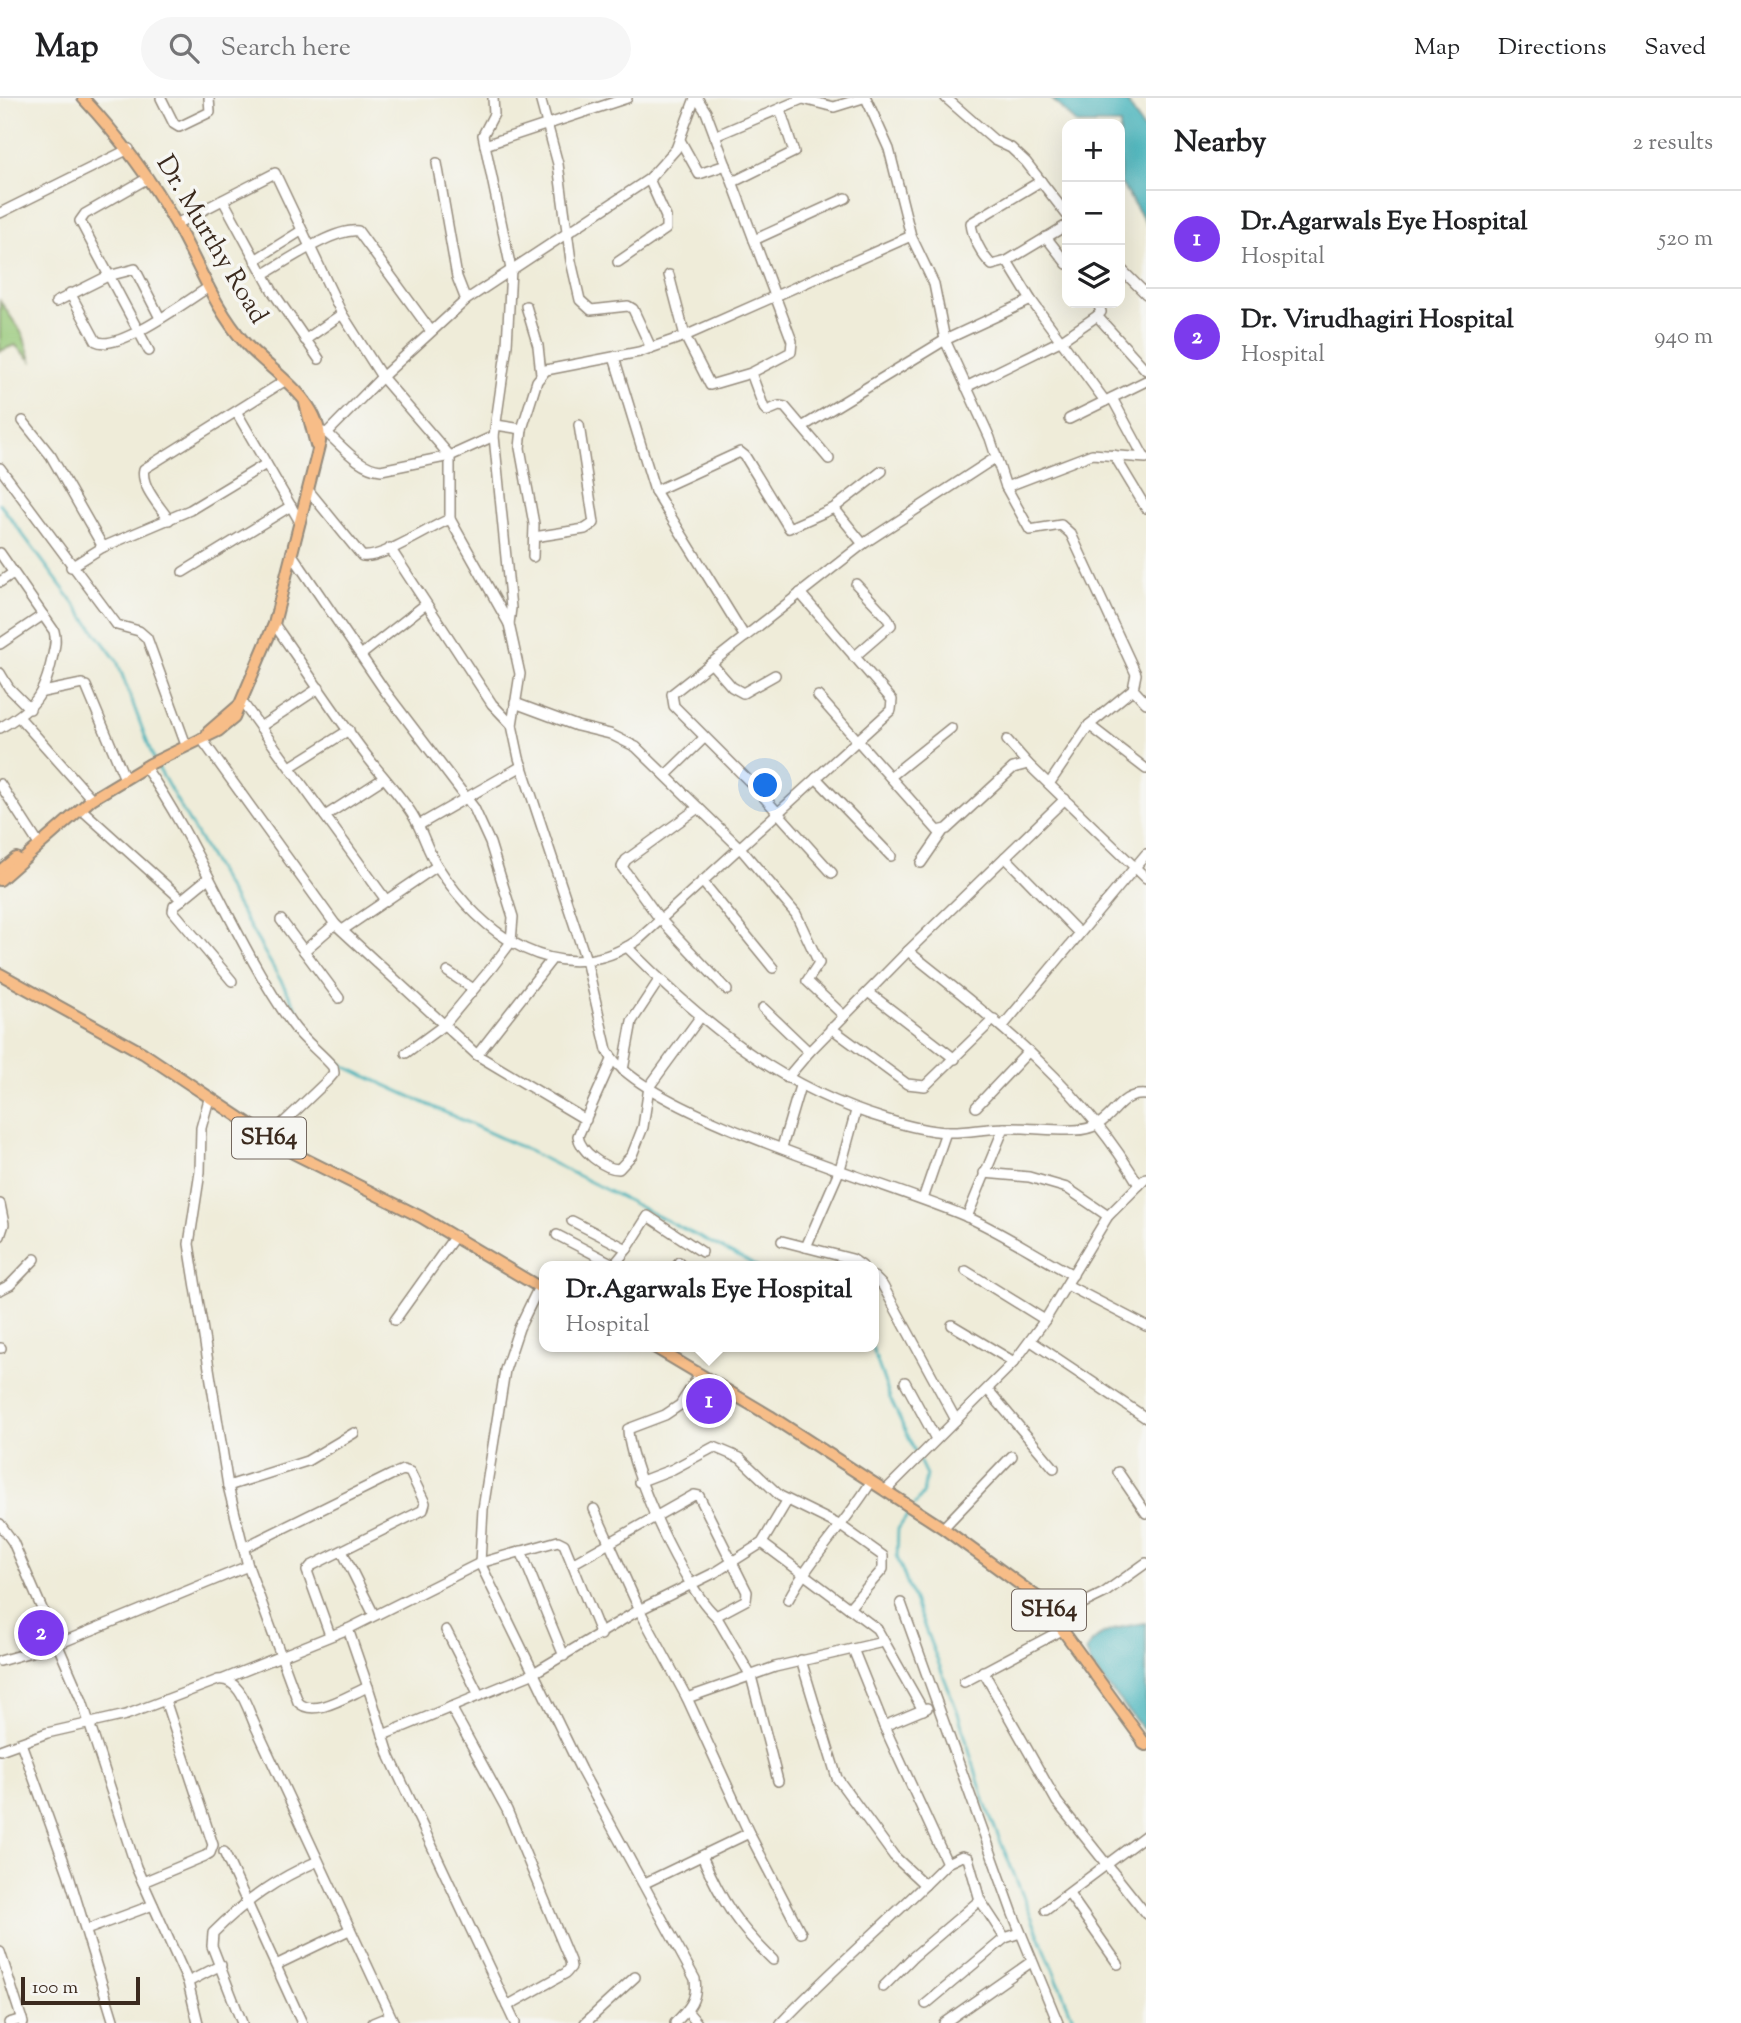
<!DOCTYPE html>
<meta charset="utf-8">
<style>
body{margin:0;font-family:"Sorts Mill Goudy",serif;background:#f6f6f6;color:#202124}
.controls{position:absolute;right:21px;top:21px;display:grid;overflow:hidden;border-radius:14px;box-shadow:0 7px 28px #0002}
.controls button{width:63px;height:63px;display:grid;place-items:center;padding:0;border:0;border-bottom:2px solid #e0e0e0;background:#fff;color:#202124;font:35px sans-serif}
.scale{position:absolute;left:21px;bottom:18px;width:119px;box-sizing:border-box;padding-left:7px;border:4px solid #3b2a1e;border-top:0;font-size:19px;line-height:24px;white-space:nowrap;color:#3b2a1e;-webkit-text-stroke:5px #f6f6f2;paint-order:stroke}
.you{position:absolute;left:766px;top:688px;width:24px;height:24px;margin:-18px;border:5px solid #fff;border-radius:50%;background:#1a73e8;box-shadow:0 0 0 10px #1a73e833}
.badge{display:grid;place-items:center;width:46px;height:46px;border-radius:50%;background:#7c3aed;color:#fff;font-size:23px;font-weight:700}
.pin{position:absolute;translate:-50% -50%;border:4px solid #fff;box-shadow:0 2px 7px #0006}
.popup{position:absolute;left:539px;top:1163px;width:340px;height:91px;box-sizing:border-box;display:grid;place-content:center;border-radius:14px;background:#fff;filter:drop-shadow(0 2px 5px #0005);font-size:23px;white-space:nowrap;color:#757577}
.popup b{font-size:26px;color:#202124}
.popup::after{content:'';position:absolute;left:50%;top:100%;margin-left:-14px;border:14px solid transparent;border-top-color:#fff}
.list{margin:0;padding:0;list-style:none}
h2{display:flex;justify-content:space-between;align-items:center;height:91px;margin:0;padding:0 28px;font-size:30px}
h2 small{font-size:23px;font-weight:400;color:#757577}
.list li{display:grid;grid-template-columns:46px 1fr auto;gap:21px;align-items:center;box-sizing:border-box;height:98px;padding:0 28px;border-top:2px solid #e0e0e0}
.list b{display:block;font-size:26px;white-space:nowrap}
.list p{margin:0;font-size:23px;white-space:nowrap;color:#757577}
.list em{font-size:23px;font-style:normal;color:#757577}
.icon{flex:none;width:38px;height:38px;fill:none;stroke:currentColor;stroke-width:2;stroke-linecap:round;stroke-linejoin:round}
.map{position:relative;flex:none;width:1146px;height:1925px;overflow:hidden}
header{display:flex;align-items:center;gap:42px;box-sizing:border-box;height:98px;padding:0 35px;background:#fff;border-bottom:2px solid #e0e0e0}
header strong{font-size:33px}
nav{display:flex;gap:38px;margin-inline-start:auto;font-size:24px}
.search{width:490px;height:63px;background:#f6f6f6;display:flex;align-items:center;gap:18px;box-sizing:border-box;padding:0 24px;border-radius:38px;color:#757577;font-size:26px}
main{display:flex}
aside{flex:1;background:#fff}
.map>svg:first-child{display:block}
</style>
<header>
<strong>Map</strong>
<div class="search"><svg class="icon" aria-label="search" viewBox="0 0 24 24"><circle cx="10" cy="10" r="6"/><path d="M15 15l6 6"/></svg>Search here</div>
<nav><a>Map</a><a>Directions</a><a>Saved</a></nav>
</header>
<main>
<div class="map">
<svg width="1146" height="1925" viewBox="0 0 1146 1925">
<rect width="100%" height="100%" fill="#f6f6f2"/>
<filter id="ink" filterUnits="userSpaceOnUse"><feTurbulence type="fractalNoise" baseFrequency=".0143" numOctaves="2"/><feDisplacementMap in="SourceGraphic" scale="14" xChannelSelector="R" yChannelSelector="G"/><feConvolveMatrix kernelMatrix="1 2 1 2 8 2 1 2 1" color-interpolation-filters="sRGB"/></filter>
<filter id="wash" filterUnits="userSpaceOnUse"><feTurbulence type="fractalNoise" baseFrequency=".00686" numOctaves="4" result="noise"/><feDisplacementMap in="SourceGraphic" scale="28" xChannelSelector="R" yChannelSelector="G"/><feGaussianBlur stdDeviation="1.57" result="paint"/><feColorMatrix in="noise" values="0 0 0 0 0 0 0 0 0 0 0 0 0 0 0 0 0 1.4 0 .05"/><feComposite in="paint" operator="in"/></filter>
<g filter="url(#wash)">
<rect width="100%" height="100%" fill="#efecd9"/>
<polygon fill="#95c777" stroke="#68784a" stroke-width="2" points="0,203 23,237 31,262 15,247 0,253"/>
<g fill="#40b1b9" stroke="#3e6e6c" stroke-width="2">
<polygon points="1051,0 1125,0 1146,35 1146,125 1120,84 1120,26 1077,26"/>
<path d="M1146,1525V1635L1092,1569L1086,1553C1096,1532 1125,1528 1146,1525Z"/>
</g>
<g fill="none" stroke-linecap="round" stroke-linejoin="round">
<g stroke="#40b1b9" stroke-width="2.5">
<polyline points="0,406 117,563 154,662"/>
<polyline points="157,668 319,949 348,970 525,1051 757,1168"/>
<polyline points="872,1249 890,1300 926,1377 923,1396 915,1407"/>
<polyline points="911,1412 898,1431 897,1459 958,1615 986,1708 1075,1925"/>
</g>
</g>
</g>
<g filter="url(#ink)">
<g fill="none" stroke-linecap="round" stroke-linejoin="round">
<defs>
<g id="minor">
<polyline points="161,0 174,26 179,29 210,14 209,0"/>
<path d="M493,0L494,16L483,37L511,171L507,247L494,338L511,510L509,526L520,576L512,627L519,660L586,862L607,952C638,1015 892,1086 965,1118C1002,1134 1037,1158 1073,1177"/>
<polyline points="540,0 558,66 571,163 580,202 591,212 628,208 633,211 651,250"/>
<polyline points="799,0 834,9 863,0"/>
<polyline points="866,0 889,51 911,138"/>
<polyline points="946,0 994,42 1011,50 1026,64 1067,117"/>
<polyline points="715,38 802,1"/>
<polyline points="680,42 699,76 726,67"/>
<polyline points="485,47 627,0"/>
<polyline points="437,65 457,179 466,202"/>
<polyline points="148,80 85,116 80,123 149,253"/>
<path d="M1041,83L971,125C972,138 982,158 992,167L1007,163L1067,127"/>
<polyline points="733,84 794,54 780,11"/>
<polyline points="223,102 273,194 319,261"/>
<polyline points="0,115 129,51"/>
<polyline points="176,126 275,75 342,216 382,279 450,358 450,421 509,526"/>
<polyline points="1046,139 1067,166"/>
<polyline points="754,142 846,100"/>
<polyline points="255,162 301,133"/>
<polyline points="1007,163 1031,202 1105,303"/>
<polyline points="618,164 666,131 666,119 649,81"/>
<polyline points="1120,170 1146,196"/>
<path d="M264,176C285,164 334,130 358,133L431,233"/>
<polyline points="669,177 685,238 710,287 751,275 791,254 792,243 706,14 697,0"/>
<path d="M70,195L96,243C118,255 188,202 209,189"/>
<polyline points="56,204 108,178 135,171 160,220"/>
<polyline points="526,208 538,248 541,276"/>
<polyline points="1097,218 1146,272"/>
<polyline points="305,242 342,216"/>
<polyline points="614,259 655,393 745,539"/>
<polyline points="751,275 764,310 767,313 779,308 785,309 829,361"/>
<polyline points="966,289 1062,242 1097,218 1101,214 1098,205"/>
<polyline points="1112,300 1144,359"/>
<polyline points="237,315 300,424"/>
<polyline points="1069,321 1146,283"/>
<polyline points="23,323 51,358 103,449"/>
<polyline points="496,327 522,331 537,283 546,272 639,254 685,238 911,138 934,186 945,242 990,340 1006,389 1030,432 1061,427 1071,436 1136,576 1133,591 1089,627 1049,686"/>
<polyline points="802,329 945,242 1031,202"/>
<polyline points="522,331 520,350 534,426 533,459"/>
<polyline points="320,333 327,335 382,279 466,202 649,81 676,51 695,0"/>
<path d="M327,335C343,349 359,370 381,372L450,358L494,338"/>
<polyline points="1114,357 1146,410"/>
<polyline points="0,370 117,527 139,533 147,540 186,647"/>
<polyline points="1006,389 1092,356 1146,360"/>
<path d="M309,393L362,458C381,462 430,429 450,421"/>
<polyline points="655,393 740,354 745,358 789,430 834,410 882,373"/>
<polyline points="834,410 863,446"/>
<path d="M169,422C160,408 140,388 144,371L283,284"/>
<polyline points="534,439 585,431 594,425 579,327"/>
<polyline points="390,450 492,606 512,627"/>
<path d="M0,455L54,533C57,543 54,551 52,561C44,599 33,611 0,630"/>
<polyline points="291,455 385,593 474,710 490,745 513,819 511,844 493,868 444,927 406,955"/>
<polyline points="71,469 103,449 190,412 266,366"/>
<polyline points="183,474 291,408"/>
<polyline points="0,484 13,475"/>
<path d="M274,526C305,570 334,615 366,657C381,677 399,696 412,716C423,733 427,753 438,769C481,837 560,895 638,842L891,612L892,602L800,495"/>
<polyline points="0,546 43,517"/>
<polyline points="361,557 426,506"/>
<polyline points="854,559 891,527 887,519 856,486"/>
<polyline points="711,565 732,589 743,595 775,577"/>
<polyline points="0,575 9,590 30,611"/>
<polyline points="86,588 125,681"/>
<polyline points="1133,591 1146,605"/>
<polyline points="43,594 82,586"/>
<polyline points="818,598 938,733 947,731 1013,670 1028,666 1146,780"/>
<polyline points="242,604 386,802"/>
<polyline points="515,605 577,628 610,636 636,649 741,751 796,816 819,865 807,883 844,918"/>
<polyline points="19,619 92,701"/>
<polyline points="1089,627 1146,671"/>
<polyline points="260,629 319,590"/>
<polyline points="201,640 335,826 477,957 586,1022"/>
<polyline points="1007,642 1028,666"/>
<path d="M145,669C200,747 236,847 292,926C303,942 320,954 333,969L334,975L328,982L280,1028L271,1041"/>
<polyline points="290,669 349,632"/>
<polyline points="667,676 704,640"/>
<polyline points="890,679 951,630"/>
<polyline points="816,680 891,758"/>
<polyline points="0,686 38,745"/>
<polyline points="698,710 626,762 622,769 659,820 727,892"/>
<polyline points="81,711 182,802"/>
<polyline points="325,718 384,680"/>
<polyline points="419,727 522,668"/>
<polyline points="1005,759 1078,834"/>
<polyline points="921,765 943,733"/>
<polyline points="832,775 752,686 674,608 672,596 863,446 995,360"/>
<polyline points="207,781 174,808 173,813 232,883"/>
<polyline points="702,783 773,870"/>
<polyline points="281,822 339,900"/>
<polyline points="344,831 437,768"/>
<path d="M627,849C702,925 780,990 885,1021C904,1027 926,1033 947,1034C966,1035 986,1030 1005,1030C1028,1029 1051,1033 1074,1032C1116,1032 1112,994 1146,997"/>
<polyline points="304,853 335,826"/>
<path d="M908,853C996,923 1081,988 1139,1087"/>
<polyline points="448,874 472,890"/>
<polyline points="868,894 955,961"/>
<polyline points="763,910 809,954"/>
<polyline points="1002,929 1146,756"/>
<polyline points="831,930 907,986 925,988 994,921"/>
<polyline points="477,957 552,861"/>
<path d="M612,962L578,1038C580,1053 604,1071 619,1071L632,1057L643,1029L649,989L701,918"/>
<polyline points="623,972 632,923 659,882"/>
<polyline points="787,980 809,954 908,853 1065,701"/>
<path d="M209,1001L201,1030L200,1074L189,1146L228,1388L248,1468L298,1604C314,1621 350,1596 368,1589L390,1659L515,1925"/>
<polyline points="976,1009 1029,953"/>
<polyline points="782,1049 800,988"/>
<polyline points="984,1075 1029,1079 1067,1090 1108,1118"/>
<polyline points="923,1101 946,1034"/>
<polyline points="0,1106 4,1126 0,1138"/>
<polyline points="967,1119 1004,1030"/>
<polyline points="572,1123 627,1151 614,1167"/>
<polyline points="557,1137 617,1168"/>
<polyline points="782,1143 852,1161 862,1168"/>
<polyline points="806,1149 840,1071 856,1013"/>
<polyline points="627,1151 648,1118 702,1154"/>
<polyline points="677,1168 679,1164"/>
<polyline points="966,1173 1045,1222"/>
<polyline points="874,1179 883,1188 956,1322"/>
<polyline points="1067,1187 1146,1228"/>
<path d="M539,1189L519,1230L505,1272L483,1411L480,1465L581,1672L695,1881C698,1902 689,1911 675,1925"/>
<polyline points="0,1192 10,1187 35,1161"/>
<polyline points="395,1222 455,1138"/>
<polyline points="952,1227 1014,1264"/>
<polyline points="1031,1243 1146,1320"/>
<polyline points="0,1250 1,1250"/>
<polyline points="905,1284 936,1341"/>
<polyline points="988,1292 1054,1370"/>
<polyline points="1118,1374 1146,1415"/>
<polyline points="639,1384 673,1371 714,1349 740,1360 780,1398 841,1428 883,1458 883,1471 849,1510"/>
<polyline points="228,1388 307,1363 354,1335"/>
<polyline points="885,1393 1014,1264 1045,1222 1108,1118 1146,1080"/>
<polyline points="594,1411 641,1515 687,1600 749,1735 801,1835"/>
<polyline points="0,1426 13,1444 82,1603 136,1769 188,1884 198,1925"/>
<polyline points="943,1430 1012,1358"/>
<polyline points="762,1445 877,1531 923,1612"/>
<polyline points="243,1450 391,1377 403,1372 410,1374 425,1405 423,1412 311,1468 307,1473 330,1537"/>
<polyline points="342,1453 374,1517"/>
<polyline points="521,1453 564,1558"/>
<path d="M572,1466L694,1397L699,1398L747,1494L746,1502L716,1518C685,1492 629,1371 628,1331L665,1317L680,1307L700,1276"/>
<path d="M788,1502C811,1459 846,1425 871,1384"/>
<polyline points="901,1505 1013,1816 1058,1925"/>
<polyline points="716,1518 751,1578 778,1683"/>
<polyline points="1055,1519 1104,1495 1146,1465"/>
<polyline points="348,1531 368,1589"/>
<polyline points="446,1532 479,1597"/>
<polyline points="853,1551 884,1628 947,1765"/>
<polyline points="801,1562 837,1680 894,1758 925,1787"/>
<polyline points="0,1563 58,1546 248,1468"/>
<polyline points="983,1573 1057,1704 1146,1816"/>
<polyline points="224,1581 348,1531 480,1465 558,1443 564,1446 601,1537"/>
<polyline points="964,1584 1062,1532"/>
<polyline points="687,1600 775,1569 883,1544"/>
<polyline points="451,1609 507,1712 570,1863 571,1869 566,1875 507,1908"/>
<polyline points="884,1628 927,1610"/>
<polyline points="383,1637 532,1576 639,1512 716,1474 762,1445 787,1403"/>
<polyline points="21,1645 68,1775 114,1925"/>
<path d="M0,1652L47,1635L126,1617L218,1582C239,1579 247,1609 254,1625L394,1925"/>
<polyline points="224,1754 302,1925"/>
<path d="M702,1758C722,1804 737,1827 773,1862"/>
<polyline points="143,1784 205,1758 210,1755 213,1747 165,1602"/>
<polyline points="645,1785 749,1735"/>
<polyline points="1069,1796 1118,1866"/>
<polyline points="1046,1812 1146,1737"/>
<polyline points="86,1832 153,1807"/>
<polyline points="0,1854 23,1925"/>
<polyline points="276,1867 349,1832"/>
<polyline points="188,1884 221,1867"/>
<polyline points="883,1889 913,1859 980,1802"/>
<polyline points="926,1906 1005,1840"/>
<polyline points="687,1913 697,1925"/>
<polyline points="9,1925 22,1921"/>
<path d="M242,1925L212,1848L213,1835C245,1803 276,1781 318,1763"/>
<polyline points="373,1925 390,1918"/>
<polyline points="585,1925 635,1879"/>
<path d="M781,1925C834,1869 893,1820 947,1765L962,1758L968,1760L980,1802L1005,1840L1020,1835"/>
<polyline points="944,1925 1031,1864"/>
</g>
<g id="major">
<polyline points="305,305 316,347"/>
<polyline points="208,634 238,608"/>
<polyline points="0,773 16,760"/>
<path d="M0,782L92,701L150,666L218,633L234,620L274,526L320,344C321,301 271,274 245,245C214,210 198,164 175,124C149,78 119,39 83,0"/>
<polyline points="0,876 143,955 293,1055 421,1119 544,1192"/>
<polyline points="654,1249 770,1318 943,1430 1040,1501 1146,1647"/>
</g>
<polyline id="highway" points="1144,1645 1146,1646"/>
</defs>
<use href="#minor" stroke="#958b7c" stroke-width="12"/>
<use href="#major" stroke="#958b7c" stroke-width="14"/>
<use href="#highway" stroke="#958b7c" stroke-width="16"/>
<use href="#minor" stroke="#fff" stroke-width="9"/>
<use href="#major" stroke="#f7bd88" stroke-width="10"/>
<use href="#highway" stroke="#f7bd88" stroke-width="12"/>
</g>
</g>
<g text-anchor="middle" dominant-baseline="central" stroke-width="7" stroke-linejoin="round" paint-order="stroke">
<g fill="#f6f6f2" stroke="#73675e" stroke-width="2">
<rect x="232" y="1019.5" width="74" height="41" rx="5"/>
<rect x="1012" y="1491.5" width="74" height="41" rx="5"/>
</g>
<g font-size="24" font-weight="bold" fill="#3b2a1e">
<text x="269" y="1040">SH64</text>
<text x="1049" y="1512">SH64</text>
</g>
<g font-size="26" fill="#3b2a1e" stroke="#f6f6f2">
<text transform="translate(211 142) rotate(59)">Dr. Murthy Road</text>
</g>
</g>
</svg>
<div class="controls">
<button>+</button>
<button>−</button>
<button><svg class="icon" aria-label="layers" viewBox="0 0 24 24"><path d="M12 4l9 5-9 5-9-5zM3 14l9 5 9-5"/></svg></button>
</div>
<div class="scale">100 m</div>
<div class="you"></div>
<div class="pin badge" style="left:709px;top:1303px">1</div>
<div class="popup"><b>Dr.Agarwals Eye Hospital</b>Hospital</div>
<div class="pin badge" style="left:41px;top:1535px">2</div>
</div>
<aside>
<h2>Nearby<small>2 results</small></h2>
<ul class="list">
<li><span class="badge">1</span><div><b>Dr.Agarwals Eye Hospital</b><p>Hospital</p></div><em>520 m</em></li>
<li><span class="badge">2</span><div><b>Dr. Virudhagiri Hospital</b><p>Hospital</p></div><em>940 m</em></li>
</ul>
</aside>
</main>
